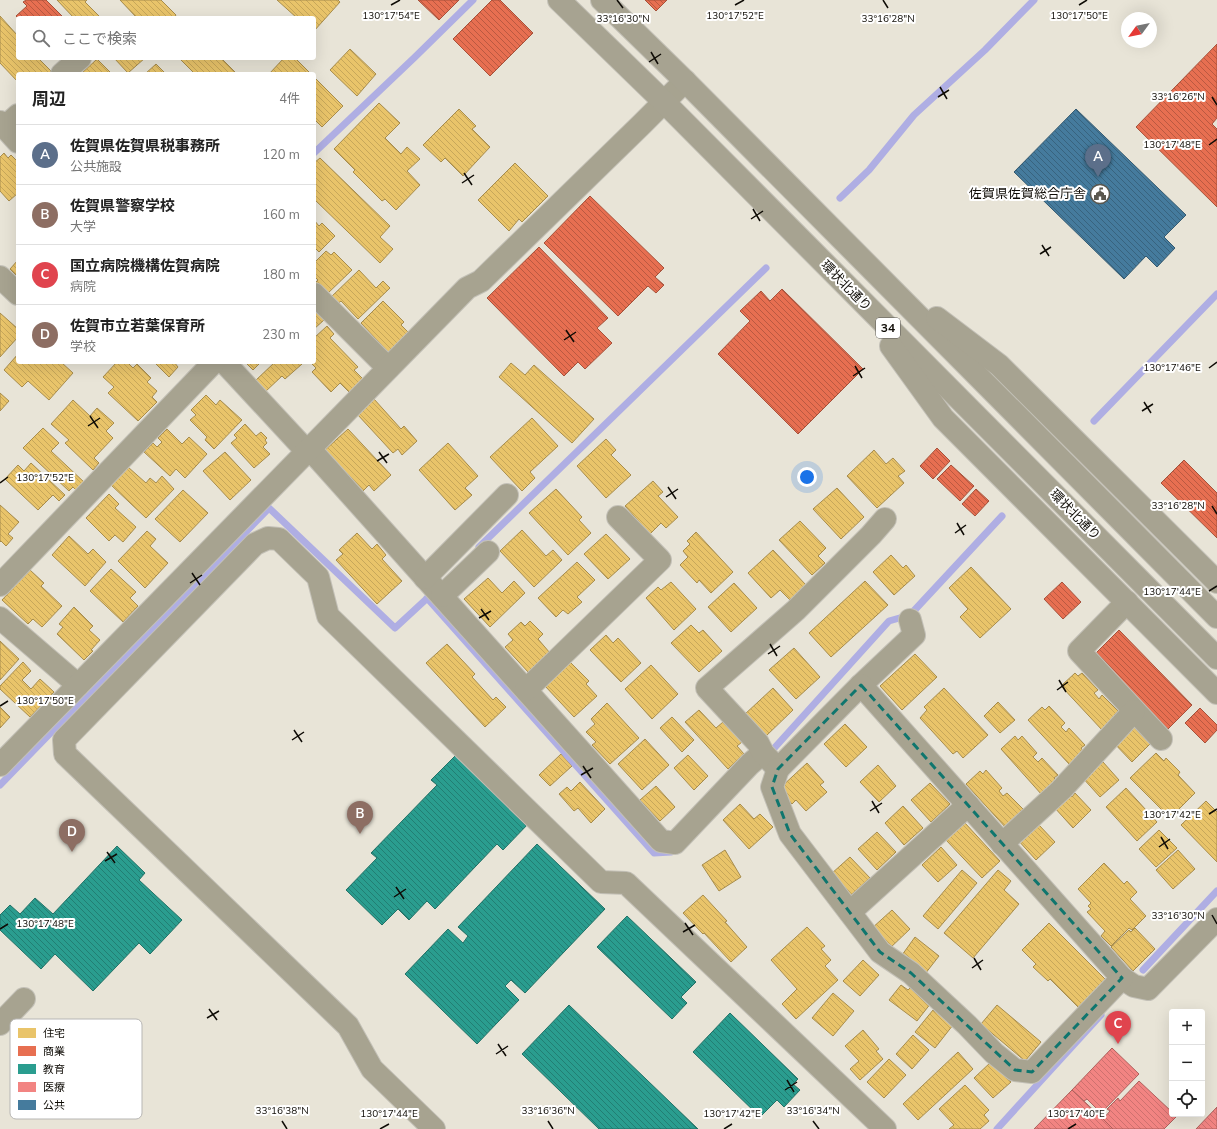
<!DOCTYPE html>
<html lang="ja">
<meta charset="utf-8">
<style>
body{margin:0;font-family:"Nunito Sans","Noto Sans JP",sans-serif;background:#f2f2f2;color:#222}
.controls{position:absolute;right:12px;bottom:12px;display:grid;overflow:hidden;border-radius:4px;box-shadow:0 4px 16px #0002}
.controls button{width:36px;height:36px;display:grid;place-items:center;padding:0;border:0;border-bottom:1px solid #e0e0e0;background:#fff;color:#222;font:20px sans-serif}
.compass{position:absolute;left:1121px;top:12px;width:36px;height:36px;border-radius:50%;background:#fff;box-shadow:0 4px 16px #0002;rotate:237deg}
.you{position:absolute;left:807px;top:477px;width:14px;height:14px;margin:-10px;border:3px solid #fff;border-radius:50%;background:#1a73e8;box-shadow:0 0 0 6px #1a73e833}
.badge{display:grid;place-items:center;width:26px;height:26px;border-radius:50%;background:#5a574e;color:#fff;font-size:13px;font-weight:700}
.pin{position:absolute;translate:-50% -33px;filter:drop-shadow(0 1px 2px #0008)}
.pin::after{content:'';position:absolute;top:21px;width:14px;height:12px;background:inherit;clip-path:polygon(0 0,100% 0,50% 100%)}
.list{margin:0;padding:0;list-style:none}
h2{display:flex;justify-content:space-between;align-items:center;height:52px;margin:0;padding:0 16px;font-size:17px}
h2 small{font-size:13px;font-weight:400;color:#767676}
.list li{display:grid;grid-template-columns:26px 1fr auto;gap:12px;align-items:center;box-sizing:border-box;height:60px;padding:0 16px;border-top:1px solid #e0e0e0}
.list b{display:block;font-size:15px;white-space:nowrap}
.list p{margin:0;font-size:13px;white-space:nowrap;color:#767676}
.list em{font-size:13px;font-style:normal;color:#767676}
.icon{flex:none;width:22px;height:22px;fill:none;stroke:currentColor;stroke-width:2;stroke-linecap:round;stroke-linejoin:round}
.map{position:relative;flex:none;width:1217px;height:1129px;overflow:hidden}
.search{position:absolute;background:#fff;box-shadow:0 4px 16px #0002;left:16px;top:16px;width:300px;height:44px;display:flex;align-items:center;gap:10px;box-sizing:border-box;padding:0 14px;border-radius:4px;color:#767676;font-size:15px}
.panel{position:absolute;background:#fff;box-shadow:0 4px 16px #0002;left:16px;top:72px;width:300px;height:292px;border-radius:4px}
.map>svg:first-child{display:block}
</style>
<div class="map">
<svg width="1217" height="1129" viewBox="0 0 1217 1129">
<defs>
<pattern id="homes-back-hatch" width="6" height="6" patternUnits="userSpaceOnUse"><rect width="6" height="6" fill="#e9c46a"/><path d="M-1 5l2 2M0 0l6 6M5-1l2 2" fill="none" stroke="#c7a75a"/></pattern>
<pattern id="shops-back-hatch" width="6" height="6" patternUnits="userSpaceOnUse"><rect width="6" height="6" fill="#e76f51"/><path d="M-1 5l2 2M0 0l6 6M5-1l2 2" fill="none" stroke="#ba5941"/></pattern>
<pattern id="schools-back-hatch" width="6" height="6" patternUnits="userSpaceOnUse"><rect width="6" height="6" fill="#2a9d8f"/><path d="M-1 5l2 2M0 0l6 6M5-1l2 2" fill="none" stroke="#227e73"/></pattern>
<pattern id="health-back-hatch" width="6" height="6" patternUnits="userSpaceOnUse"><rect width="6" height="6" fill="#f28482"/><path d="M-1 5l2 2M0 0l6 6M5-1l2 2" fill="none" stroke="#ce716f"/></pattern>
<pattern id="public-back-hatch" width="6" height="6" patternUnits="userSpaceOnUse"><rect width="6" height="6" fill="#457b9d"/><path d="M-1 5l2 2M0 0l6 6M5-1l2 2" fill="none" stroke="#38637e"/></pattern>
</defs>
<rect width="100%" height="100%" fill="#e8e4d7"/>
<g fill="url(#homes-back-hatch)" stroke="#a78c4c">
<polygon points="57,0 87,0 85,2 101,18 74,18"/>
<polygon points="120,0 161,0 176,15 174,18 137,18"/>
<polygon points="277,0 338,0 340,2 314,31 314,18 297,18"/>
<polygon points="0,16 18,36 18,58 38,58 51,71 48,74 18,74 18,82 0,63"/>
<polygon points="350,49 376,74 357,96 330,70"/>
<polygon points="114,58 145,58 128,73"/>
<polygon points="179,58 221,58 237,74 195,74"/>
<polygon points="284,58 295,58 311,74 269,74"/>
<polygon points="97,59 112,74 81,74"/>
<polygon points="156,64 166,74 145,74"/>
<polygon points="314,77 343,106 322,127 314,119"/>
<polygon points="379,103 400,123 385,138 401,154 407,147 420,159 407,171 420,185 396,210 385,199 382,201 353,172 355,170 334,149"/>
<polygon points="459,109 476,126 472,129 490,147 463,176 445,158 441,162 423,145"/>
<polygon points="4,153 8,158 11,155 18,162 18,193 9,201 0,191 0,157"/>
<polygon points="320,158 390,226 380,237 393,249 380,263 314,199 314,163"/>
<polygon points="515,163 548,196 522,222 519,219 509,231 478,200"/>
<polygon points="314,220 319,226 322,223 335,236 319,252 314,247"/>
<polygon points="326,251 331,255 334,252 352,270 326,295 315,283 318,280 314,276 314,263"/>
<polygon points="18,260 18,277 10,269"/>
<polygon points="359,270 376,288 383,281 390,288 358,319 341,301 336,305 330,298"/>
<polygon points="383,301 404,322 401,325 409,333 388,352 361,323"/>
<polygon points="314,309 324,320 314,329"/>
<polygon points="0,313 18,329 18,337 0,357"/>
<polygon points="327,326 334,334 330,338 358,367 354,370 363,379 349,392 340,383 331,392 312,372 316,368 310,362 314,362 314,338"/>
<polygon points="18,354 18,362 54,362 56,364 58,362 61,362 73,373 49,400 28,381 22,387 4,370"/>
<polygon points="117,362 127,362 133,368 137,364 151,378 147,382 157,391 152,397 157,402 138,421 108,393 114,387 103,377"/>
<polygon points="154,362 174,362 178,367 169,377"/>
<polygon points="245,362 261,362 253,370"/>
<polygon points="275,362 300,362 302,364 285,379 282,376 265,392 255,381"/>
<polygon points="511,363 525,375 534,365 594,419 572,443 499,377"/>
<polygon points="0,393 9,401 0,411"/>
<polygon points="206,395 216,405 220,400 242,420 214,449 205,440 207,437 190,420 196,415 191,410"/>
<polygon points="374,399 401,429 404,426 417,441 402,455 398,449 393,453 357,414"/>
<polygon points="73,400 90,416 97,408 114,423 106,431 113,438 94,458 99,463 93,470 65,443 69,440 51,424"/>
<polygon points="532,418 558,446 530,472 535,478 522,491 490,457"/>
<polygon points="245,424 256,436 261,432 267,438 265,440 267,443 263,447 270,454 254,468 231,443 237,438 234,435"/>
<polygon points="43,428 59,443 51,451 85,483 77,491 73,487 69,491 23,448"/>
<polygon points="167,429 182,444 189,437 207,454 185,478 176,469 170,476 144,452 153,443 157,447 162,442 158,438"/>
<polygon points="348,429 391,475 374,491 369,485 363,491 325,450"/>
<polygon points="606,439 616,450 611,455 631,475 606,498 577,466"/>
<polygon points="448,443 478,476 465,488 472,495 455,510 419,470"/>
<polygon points="874,450 886,464 893,458 905,471 898,476 904,483 877,508 847,476"/>
<polygon points="225,452 251,480 230,500 203,471"/>
<polygon points="31,463 65,495 59,501 53,495 38,510 5,479 18,465 24,471"/>
<polygon points="128,467 146,483 150,478 156,483 162,476 174,489 146,518 111,485"/>
<polygon points="653,481 663,492 658,496 678,517 666,528 661,523 650,534 625,506"/>
<polygon points="837,488 864,517 841,539 813,509"/>
<polygon points="556,489 582,517 579,520 591,533 568,555 529,513"/>
<polygon points="183,490 208,513 180,542 155,519"/>
<polygon points="109,494 119,504 115,508 136,527 123,542 115,535 109,541 86,518"/>
<polygon points="0,505 19,522 8,534 13,538 6,546 1,541 0,542"/>
<polygon points="800,521 826,548 818,556 825,563 812,575 779,540"/>
<polygon points="522,530 546,556 553,550 562,560 534,587 500,551"/>
<polygon points="147,531 156,539 150,546 168,563 145,588 118,561"/>
<polygon points="696,532 733,572 711,593 699,580 697,583 680,565 688,557 683,551 690,544 687,541"/>
<polygon points="357,533 372,549 377,544 386,555 382,559 402,581 377,604 336,560 343,554 339,550"/>
<polygon points="606,534 630,559 608,579 584,554"/>
<polygon points="69,536 88,554 93,549 106,562 85,586 52,555"/>
<polygon points="773,550 806,585 790,600 780,590 771,598 748,573"/>
<polygon points="891,555 903,568 906,565 915,576 894,595 873,572"/>
<polygon points="577,562 595,580 577,597 582,602 568,614 563,610 556,617 538,598"/>
<polygon points="971,567 1011,609 980,638 960,617 968,609 949,588"/>
<polygon points="111,569 136,592 130,598 138,606 123,622 90,591"/>
<polygon points="30,570 44,583 41,586 62,606 42,627 33,619 28,624 2,600"/>
<polygon points="488,578 502,593 514,581 525,593 490,627 464,599"/>
<polygon points="865,581 888,605 831,657 809,633"/>
<polygon points="671,582 696,609 674,630 646,598 658,587 661,590"/>
<polygon points="734,583 757,608 731,632 708,607"/>
<polygon points="74,607 93,626 89,630 100,640 91,650 93,651 84,660 57,634 63,627 59,624"/>
<polygon points="530,621 543,634 538,639 550,653 529,673 505,647 513,640 508,634 521,622 525,626"/>
<polygon points="691,625 699,633 703,630 722,651 699,672 671,643"/>
<polygon points="606,635 613,643 618,638 641,663 621,682 590,650"/>
<polygon points="0,641 19,659 0,680"/>
<polygon points="447,644 475,674 472,677 493,700 496,697 506,707 485,727 426,663"/>
<polygon points="794,648 820,677 796,699 769,670"/>
<polygon points="915,654 937,677 902,710 880,686"/>
<polygon points="23,662 31,671 22,680 31,689 40,679 54,692 30,717 0,689 0,686"/>
<polygon points="570,662 589,681 586,684 597,696 574,717 545,686"/>
<polygon points="651,665 678,694 652,719 625,689"/>
<polygon points="1075,673 1078,676 1082,673 1098,690 1094,693 1099,699 1102,695 1118,711 1114,715 1117,718 1103,731 1061,686"/>
<polygon points="773,688 793,710 765,737 744,715"/>
<polygon points="944,688 988,735 963,758 957,751 953,754 920,718 927,710 924,707"/>
<polygon points="998,702 1015,720 1000,733 984,716"/>
<polygon points="607,703 639,738 610,764 592,745 596,742 586,732 595,724 591,719"/>
<polygon points="1049,706 1065,723 1061,727 1066,732 1069,728 1085,745 1081,748 1084,752 1070,765 1028,720 1042,707 1045,710"/>
<polygon points="0,707 10,717 0,728"/>
<polygon points="699,710 716,728 723,722 742,742 737,746 744,754 728,769 685,722"/>
<polygon points="672,717 694,740 682,752 660,728"/>
<polygon points="845,724 867,747 846,767 824,744"/>
<polygon points="1134,727 1150,744 1132,762 1112,741 1131,731"/>
<polygon points="1015,736 1018,740 1022,736 1037,753 1033,757 1038,762 1042,758 1058,775 1054,778 1057,781 1042,795 1001,749"/>
<polygon points="645,739 669,765 642,790 618,764"/>
<polygon points="1156,753 1164,761 1166,758 1180,772 1178,775 1195,793 1170,818 1130,778"/>
<polygon points="561,754 572,766 550,786 539,775"/>
<polygon points="688,755 708,776 694,790 674,768"/>
<polygon points="1096,762 1099,766 1103,762 1119,780 1100,797 1081,776"/>
<polygon points="807,763 824,782 820,785 827,792 806,811 796,800 792,804 779,789"/>
<polygon points="878,765 896,786 879,802 860,782"/>
<polygon points="986,770 1002,788 999,791 1003,796 1007,793 1023,809 1019,813 1022,816 1007,829 966,784 980,771 983,774"/>
<polygon points="580,782 605,809 591,823 578,808 574,811 559,794 567,787 571,791"/>
<polygon points="930,783 950,804 931,822 911,800"/>
<polygon points="656,786 675,807 660,821 640,800"/>
<polygon points="1126,788 1157,822 1137,841 1106,807"/>
<polygon points="1069,793 1072,797 1075,793 1091,810 1073,828 1054,807"/>
<polygon points="1206,801 1217,812 1217,862 1181,825"/>
<polygon points="740,804 754,819 760,814 773,827 749,849 723,820"/>
<polygon points="903,806 923,828 904,845 885,823"/>
<polygon points="965,823 1000,861 982,878 946,840"/>
<polygon points="1039,825 1055,842 1036,860 1017,839"/>
<polygon points="1159,830 1177,848 1156,867 1139,849"/>
<polygon points="877,832 896,852 877,870 858,849"/>
<polygon points="941,847 957,865 938,882 922,865"/>
<polygon points="725,850 741,877 719,891 702,865"/>
<polygon points="1178,850 1195,869 1173,889 1156,870"/>
<polygon points="850,857 870,878 851,895 831,874"/>
<polygon points="1104,863 1124,884 1127,881 1137,892 1130,899 1146,916 1132,930 1129,928 1111,946 1101,936 1105,931 1087,912 1091,909 1088,906 1091,903 1078,889"/>
<polygon points="962,870 977,883 938,929 923,916"/>
<polygon points="998,870 1011,881 1004,890 1019,904 973,958 944,933"/>
<polygon points="703,895 727,921 725,922 747,947 731,962 704,933 703,934 683,913"/>
<polygon points="892,910 910,929 889,949 871,929"/>
<polygon points="1049,923 1106,980 1078,1007 1050,979 1048,981 1033,967 1036,964 1022,950"/>
<polygon points="807,927 825,946 821,949 831,960 825,966 838,980 796,1019 782,1004 797,989 771,960"/>
<polygon points="1135,928 1155,949 1133,971 1111,947 1129,930 1131,932"/>
<polygon points="915,937 939,956 925,974 902,955"/>
<polygon points="863,960 879,975 860,996 843,981"/>
<polygon points="901,985 908,990 911,987 931,1003 917,1021 889,1000"/>
<polygon points="833,993 854,1011 833,1036 812,1018"/>
<polygon points="997,1005 1041,1042 1025,1061 981,1024"/>
<polygon points="933,1010 953,1025 935,1048 915,1032"/>
<polygon points="863,1030 879,1049 876,1051 883,1059 860,1080 850,1069 859,1061 845,1046"/>
<polygon points="913,1035 929,1050 912,1069 896,1054"/>
<polygon points="958,1052 973,1069 918,1120 903,1104"/>
<polygon points="889,1059 906,1075 884,1098 867,1082"/>
<polygon points="992,1061 1011,1082 993,1098 974,1078"/>
<polygon points="965,1085 989,1110 984,1115 989,1121 980,1129 949,1129 954,1125 939,1109"/>
</g>
<g fill="url(#shops-back-hatch)" stroke="#a6513a">
<polygon points="26,0 46,0 64,18 18,18 16,16 27,6 23,2"/>
<polygon points="418,0 459,0 439,20"/>
<polygon points="492,0 500,0 533,33 490,76 453,39"/>
<polygon points="645,0 667,0 656,11"/>
<polygon points="1217,44 1217,118 1212,124 1217,129 1217,207 1136,127"/>
<polygon points="590,196 664,268 655,277 664,285 656,293 648,286 618,316 544,243"/>
<polygon points="539,247 608,318 597,328 612,343 585,369 578,362 564,376 487,298"/>
<polygon points="782,289 863,369 798,434 718,354 750,321 740,311 761,291 770,301"/>
<polygon points="937,448 950,461 933,479 920,466"/>
<polygon points="1184,460 1217,493 1217,538 1161,483"/>
<polygon points="951,465 974,486 960,501 937,479"/>
<polygon points="976,489 989,501 975,516 962,504"/>
<polygon points="1062,582 1081,602 1063,619 1044,599"/>
<polygon points="1119,630 1192,705 1168,729 1095,654"/>
<polygon points="1200,708 1217,725 1217,730 1205,743 1185,723"/>
</g>
<g fill="url(#schools-back-hatch)" stroke="#227166">
<polygon points="458,753 530,822 503,850 497,844 435,909 427,901 409,920 398,909 382,925 346,890 377,858 371,853 437,785 431,780"/>
<polygon points="537,844 605,909 525,993 511,980 505,986 519,1000 477,1044 405,974 448,929 463,943 468,936 458,927"/>
<polygon points="117,846 145,873 139,880 182,920 150,954 139,943 93,991 55,954 41,969 0,930 0,915 10,905 20,914 35,898 53,914"/>
<polygon points="627,916 696,982 681,997 687,1003 672,1019 597,947"/>
<polygon points="569,1005 698,1129 599,1129 522,1054"/>
<polygon points="730,1013 798,1079 793,1084 800,1090 784,1107 777,1100 760,1117 693,1052"/>
</g>
<g fill="url(#health-back-hatch)" stroke="#ae605c">
<polygon points="1112,1048 1139,1074 1101,1113 1087,1099 1084,1101 1072,1090"/>
<polygon points="1139,1081 1172,1112 1172,1114 1176,1117 1164,1129 1113,1129 1103,1119 1110,1111 1107,1109 1118,1098 1120,1101"/>
<polygon points="1072,1090 1103,1119 1113,1129 1034,1129"/>
<polygon points="1217,1107 1217,1129 1196,1129"/>
</g>
<polygon fill="url(#public-back-hatch)" stroke="#34596f" points="1076,109 1186,215 1164,237 1175,248 1157,267 1146,256 1124,279 1014,172"/>
<g fill="none" stroke-linecap="round" stroke-linejoin="round">
<g stroke="#afaee3" stroke-width="7">
<polyline points="314,153 415,57 473,0"/>
<polyline points="840,198 869,170 914,115 985,50 1034,0"/>
<polyline points="1094,421 1217,294"/>
<polyline points="479,547 766,268"/>
<polyline points="427,598 654,853 671,852"/>
<polyline points="768,755 889,621 910,615 1002,516"/>
<polyline points="0,785 269,508 395,628 435,591"/>
<polyline points="1143,970 1217,891"/>
<polyline points="997,1129 1101,1015"/>
</g>
<defs>
<g id="minor">
<polyline points="62,74 80,58"/>
<polyline points="0,122 18,142"/>
<polyline points="5,127 18,115"/>
<polyline points="0,277 18,294"/>
<polyline points="314,294 388,368"/>
<polyline points="224,362 300,444 317,457 661,841 675,843 750,764 763,753"/>
<polyline points="885,519 871,535 796,610 707,688 758,743 763,753 778,769 861,685 914,635 910,620"/>
<polyline points="425,578 507,495"/>
<polyline points="0,585 214,362"/>
<polyline points="442,596 488,552"/>
<polyline points="1127,602 1079,651 1161,739"/>
<polyline points="0,618 78,685"/>
<polyline points="861,685 1122,978 1134,986 1148,989 1217,919"/>
<polyline points="526,690 660,560 618,517"/>
<polyline points="0,765 467,288 481,281 642,124 685,81"/>
<polyline points="778,769 772,787 790,834 880,952 911,973 967,1025 994,1053 1015,1070 1032,1072 1122,978"/>
<polyline points="1002,844 1061,790 1134,711"/>
<polyline points="850,912 968,805"/>
<polyline points="0,1024 24,999"/>
<polyline points="434,1129 372,1069 348,1026 65,754 64,740 255,544 268,538 279,539 318,577 328,616 601,882 626,883 885,1129"/>
</g>
<g id="highway">
<polyline points="559,0 664,102 1217,658"/>
<polyline points="602,0 685,81 1217,617"/>
<polyline points="937,318 999,365 1217,582"/>
<polyline points="891,346 943,418 1217,693"/>
</g>
</defs>
<use href="#minor" stroke="#c3c0b7" stroke-width="24"/>
<use href="#highway" stroke="#c3c0b7" stroke-width="24"/>
<use href="#minor" stroke="#a7a390" stroke-width="22"/>
<use href="#highway" stroke="#a7a391" stroke-width="22"/>
</g>
<path fill="none" stroke="#0f766e" stroke-width="3" stroke-dasharray="8 5" stroke-linejoin="round" d="M861,685L1122,978L1032,1072L1015,1070L911,973L880,952L790,834L772,787L778,769Z"/>
<path fill="none" stroke="#0e0b05" stroke-width="1.5" d="M617,0L623,8M883,0L888,8M391,5L400,0M735,5L744,0M1079,5L1087,0M651,52L658,64M649,62L661,54M940,87L947,99M938,97L949,90M1212,97L1217,105M1209,145L1217,139M464,173L472,185M462,183L474,175M753,209L760,221M751,219L763,211M1042,245L1049,256M1040,254L1051,247M566,330L574,342M564,340L576,332M855,366L862,378M1209,368L1217,362M853,376L865,368M1144,402L1151,413M1142,411L1153,404M90,416L98,428M88,426L100,418M379,452L387,463M377,461L389,454M0,483L8,477M668,487L676,499M666,497L678,489M1212,506L1217,514M957,523L964,535M955,533L966,525M192,573L200,585M190,583L202,575M1209,591L1217,586M481,609L489,620M479,618L491,611M770,644L777,656M768,654L780,646M1059,680L1066,692M1057,690L1068,682M0,706L8,701M294,730L302,742M292,740L304,732M583,766L591,778M581,775L593,768M872,801L879,813M870,811L882,803M1209,814L1217,809M1161,837L1168,849M1159,847L1170,839M107,852L115,863M105,861L117,854M396,887L404,899M394,897L406,889M1212,915L1217,924M685,923L693,935M0,929L8,924M683,932L695,925M974,958L981,970M972,968L983,960M209,1009L217,1020M207,1018L219,1011M498,1044L506,1056M496,1054L508,1046M787,1080L794,1092M785,1090L797,1082M282,1121L287,1129M548,1121L553,1129M813,1121L819,1129M380,1129L389,1124M724,1129L732,1124M1068,1129L1076,1124"/>
<defs>
<symbol id="civic-ring" viewBox="-11 -11 22 22"><circle r="9.5" fill="#fff" stroke="#5a574e" stroke-width="1.5"/><path d="M-.6-6.5H3V-4.5H.6V-3L4-1V1h2V6H-6V1h2V-1L-.6-3ZM-1.2 2.5V6h2.4V2.5Z" fill="#5a574e"/></symbol>
</defs>
<g fill-rule="evenodd">
<use href="#civic-ring" x="1089" y="183" width="22" height="22"/>
</g>
<g text-anchor="middle" dominant-baseline="central" stroke-width="4" stroke-linejoin="round" paint-order="stroke">
<rect fill="#fff" stroke="#565450" stroke-width="1" x="876" y="318" width="24" height="20" rx="3"/>
<g font-size="12" font-weight="bold" fill="#0e0b05">
<text x="888" y="328">34</text>
</g>
<g font-size="13" fill="#0e0b05" stroke="#fff" text-anchor="end">
<text x="1086" y="194">佐賀県佐賀総合庁舎</text>
</g>
<g font-size="13" fill="#0e0b05" stroke="#fff">
<text transform="translate(846 286) rotate(45)">環状北通り</text>
<text transform="translate(1075 515) rotate(45)">環状北通り</text>
</g>
</g>
<rect x="10" y="1019" width="132" height="100" rx="6" fill="#fff" stroke="#b7b6b4" stroke-width="1"/>
<rect x="18" y="1028" width="18" height="10" fill="#e9c46a"/>
<rect x="18" y="1046" width="18" height="10" fill="#e76f51"/>
<rect x="18" y="1064" width="18" height="10" fill="#2a9d8f"/>
<rect x="18" y="1082" width="18" height="10" fill="#f28482"/>
<rect x="18" y="1100" width="18" height="10" fill="#457b9d"/>
<g font-size="11" fill="#0e0b05">
<text x="43" y="1037">住宅</text>
<text x="43" y="1055">商業</text>
<text x="43" y="1073">教育</text>
<text x="43" y="1091">医療</text>
<text x="43" y="1109">公共</text>
</g>
<g font-size="10" text-anchor="middle" fill="#0e0b05" stroke="#fff" stroke-width="4" stroke-linejoin="round" paint-order="stroke">
<text x="391" y="19">130°17'54"E</text>
<text x="735" y="19">130°17'52"E</text>
<text x="1079" y="19">130°17'50"E</text>
<text x="623" y="22">33°16'30"N</text>
<text x="888" y="22">33°16'28"N</text>
<text x="1178" y="100">33°16'26"N</text>
<text x="1172" y="148">130°17'48"E</text>
<text x="1172" y="371">130°17'46"E</text>
<text x="45" y="481">130°17'52"E</text>
<text x="1178" y="509">33°16'28"N</text>
<text x="1172" y="595">130°17'44"E</text>
<text x="45" y="704">130°17'50"E</text>
<text x="1172" y="818">130°17'42"E</text>
<text x="1178" y="919">33°16'30"N</text>
<text x="45" y="927">130°17'48"E</text>
<text x="282" y="1114">33°16'38"N</text>
<text x="548" y="1114">33°16'36"N</text>
<text x="813" y="1114">33°16'34"N</text>
<text x="389" y="1117">130°17'44"E</text>
<text x="732" y="1117">130°17'42"E</text>
<text x="1076" y="1117">130°17'40"E</text>
</g>
</svg>
<div class="controls">
<button>+</button>
<button>−</button>
<button><svg class="icon" aria-label="locate" viewBox="0 0 24 24"><circle cx="12" cy="12" r="6"/><path d="M12 2v4M12 18v4M2 12h4M18 12h4"/></svg></button>
</div>
<svg class="compass" viewBox="-18 -18 36 36"><path d="M0-13l5 13h-10z" fill="#e53935"/><path d="M0 13l5-13h-10z" fill="#767676"/></svg>
<div class="you"></div>
<div class="pin badge" style="left:1098px;top:177px;background:#5c6f8a">A</div>
<div class="pin badge" style="left:360px;top:834px;background:#8d6e63">B</div>
<div class="pin badge" style="left:1118px;top:1044px;background:#e0444e">C</div>
<div class="pin badge" style="left:72px;top:852px;background:#8d6e63">D</div>
<div class="search"><svg class="icon" aria-label="search" viewBox="0 0 24 24"><circle cx="10" cy="10" r="6"/><path d="M15 15l6 6"/></svg>ここで検索</div>
<section class="panel">
<h2>周辺<small>4件</small></h2>
<ul class="list">
<li><span class="badge" style="background:#5c6f8a">A</span><div><b>佐賀県佐賀県税事務所</b><p>公共施設</p></div><em>120 m</em></li>
<li><span class="badge" style="background:#8d6e63">B</span><div><b>佐賀県警察学校</b><p>大学</p></div><em>160 m</em></li>
<li><span class="badge" style="background:#e0444e">C</span><div><b>国立病院機構佐賀病院</b><p>病院</p></div><em>180 m</em></li>
<li><span class="badge" style="background:#8d6e63">D</span><div><b>佐賀市立若葉保育所</b><p>学校</p></div><em>230 m</em></li>
</ul>
</section>
</div>
